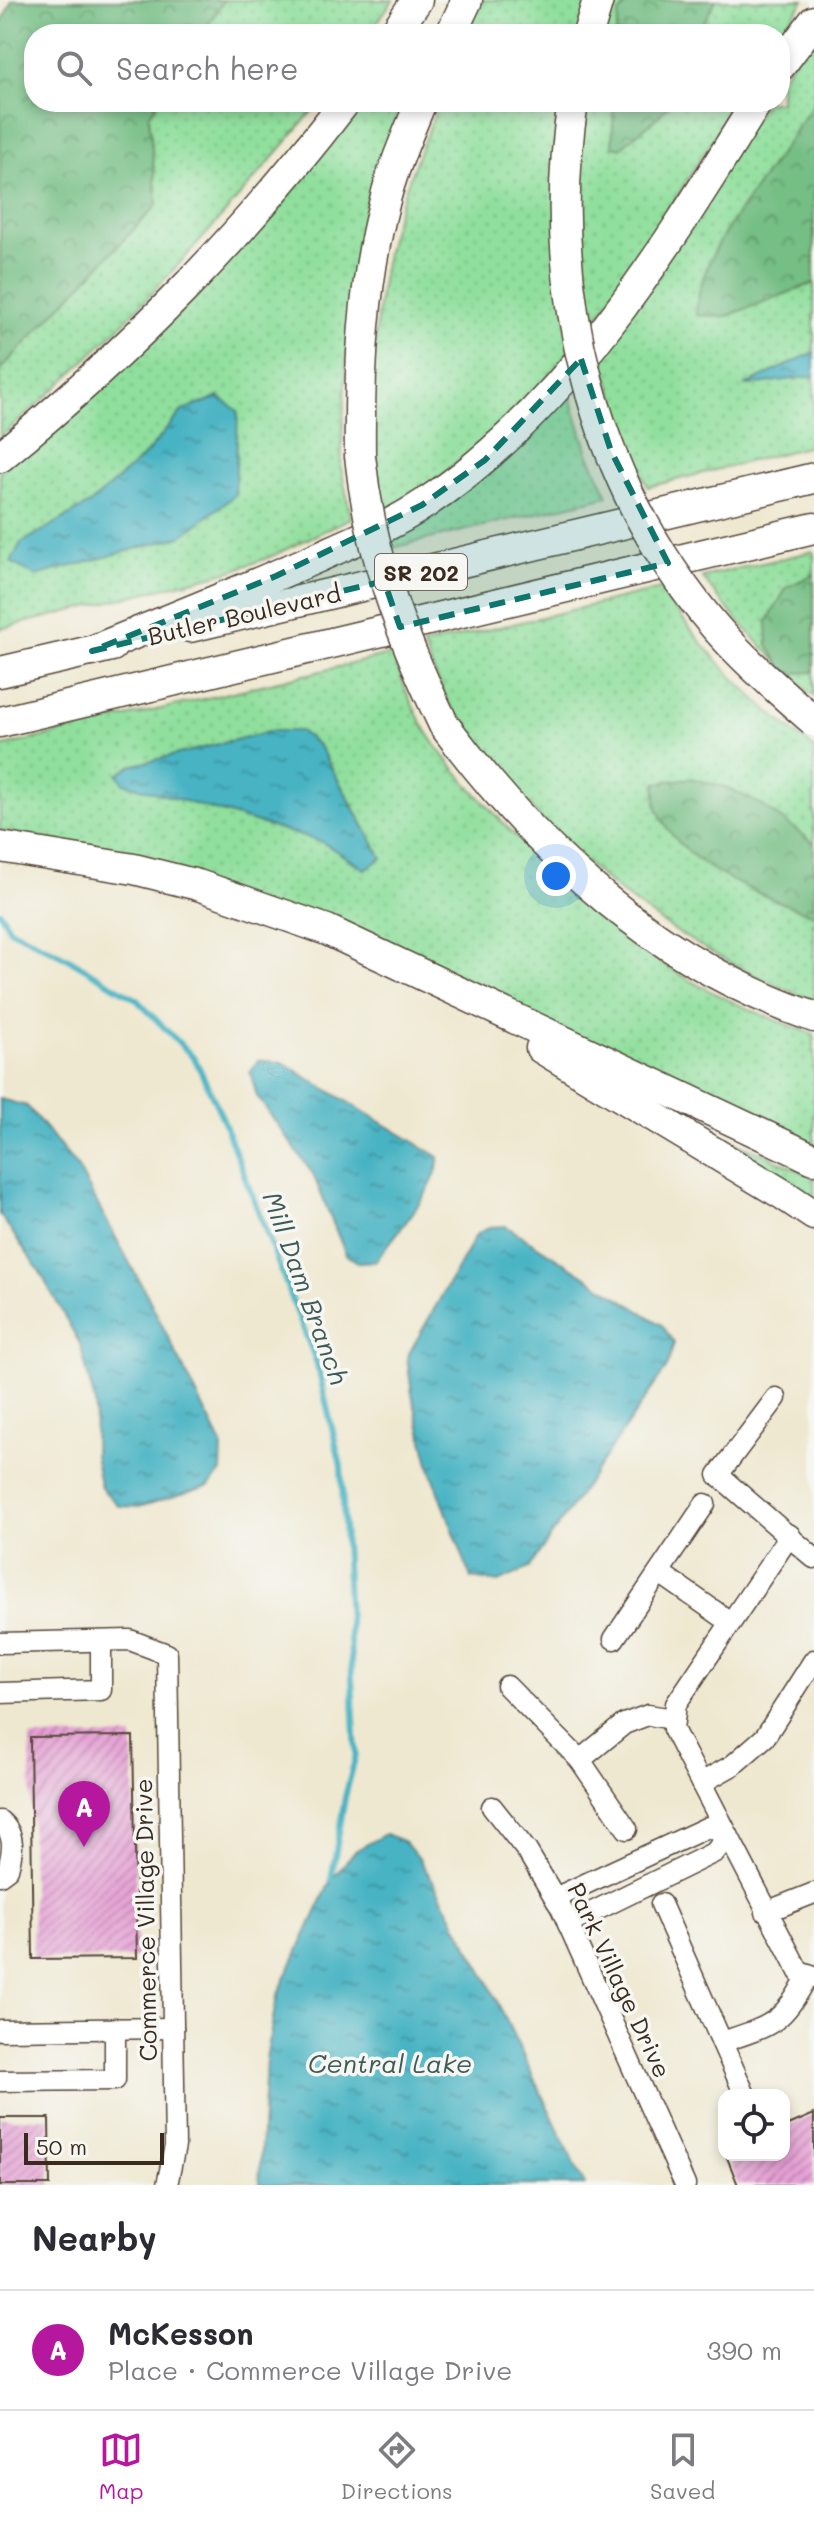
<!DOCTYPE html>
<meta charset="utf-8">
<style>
body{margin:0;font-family:Mali,sans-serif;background:#f2f2f3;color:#2b2b33}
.controls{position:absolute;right:24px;bottom:24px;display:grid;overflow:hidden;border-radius:16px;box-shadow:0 4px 12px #0003}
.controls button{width:72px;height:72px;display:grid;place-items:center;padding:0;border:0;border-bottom:2px solid #e1e1e2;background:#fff;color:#2b2b33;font:40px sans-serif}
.scale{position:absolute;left:24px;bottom:20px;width:140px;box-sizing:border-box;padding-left:8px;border:4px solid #3b2a1e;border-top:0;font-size:22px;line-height:28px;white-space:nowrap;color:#3b2a1e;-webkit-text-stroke:6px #f6f6f2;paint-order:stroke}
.you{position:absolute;left:556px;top:876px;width:28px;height:28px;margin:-20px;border:6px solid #fff;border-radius:50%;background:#1a73e8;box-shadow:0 0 0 12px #1a73e833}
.badge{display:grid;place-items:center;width:52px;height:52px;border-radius:50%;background:#b5179e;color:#fff;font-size:26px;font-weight:700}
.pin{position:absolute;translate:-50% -66px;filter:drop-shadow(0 2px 4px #0008)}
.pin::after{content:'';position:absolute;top:42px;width:28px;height:24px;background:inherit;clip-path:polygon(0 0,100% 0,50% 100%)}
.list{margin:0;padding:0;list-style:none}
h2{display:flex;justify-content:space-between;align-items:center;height:104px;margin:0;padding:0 32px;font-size:34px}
h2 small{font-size:26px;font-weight:400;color:#7c7c81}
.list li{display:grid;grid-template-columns:52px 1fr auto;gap:24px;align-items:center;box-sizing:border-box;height:120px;padding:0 32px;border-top:2px solid #e1e1e2}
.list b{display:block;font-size:30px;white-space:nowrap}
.list p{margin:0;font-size:26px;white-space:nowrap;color:#7c7c81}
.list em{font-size:26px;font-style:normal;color:#7c7c81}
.icon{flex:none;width:44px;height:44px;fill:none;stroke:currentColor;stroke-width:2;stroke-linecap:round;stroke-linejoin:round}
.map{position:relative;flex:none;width:814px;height:2185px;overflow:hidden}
.search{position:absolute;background:#fff;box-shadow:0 4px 12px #0003;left:24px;right:24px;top:24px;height:88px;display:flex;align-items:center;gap:20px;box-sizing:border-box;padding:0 28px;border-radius:32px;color:#7c7c81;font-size:30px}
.sheet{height:224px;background:#fff}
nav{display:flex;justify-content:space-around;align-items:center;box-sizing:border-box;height:112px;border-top:2px solid #e1e1e2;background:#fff;font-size:22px;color:#7c7c81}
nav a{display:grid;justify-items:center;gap:4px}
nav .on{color:#b5179e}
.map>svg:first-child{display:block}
</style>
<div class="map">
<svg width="814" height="2185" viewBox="0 0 814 2185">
<defs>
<pattern id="grass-dots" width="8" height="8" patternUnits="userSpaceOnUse" patternTransform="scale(2)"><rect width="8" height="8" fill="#90df9d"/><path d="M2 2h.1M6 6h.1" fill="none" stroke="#7dc087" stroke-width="1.8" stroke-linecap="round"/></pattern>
<pattern id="forest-crowns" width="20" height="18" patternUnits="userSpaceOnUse" patternTransform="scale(2)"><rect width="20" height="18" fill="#74be84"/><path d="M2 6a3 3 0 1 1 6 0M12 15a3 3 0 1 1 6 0" fill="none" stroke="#609b6b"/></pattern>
<pattern id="water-ripples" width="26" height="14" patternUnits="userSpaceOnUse" patternTransform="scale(2)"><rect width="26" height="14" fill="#46b3c3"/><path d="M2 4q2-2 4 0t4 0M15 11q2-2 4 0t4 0" fill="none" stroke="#3c929e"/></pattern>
<pattern id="building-hatch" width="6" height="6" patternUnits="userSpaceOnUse" patternTransform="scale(2)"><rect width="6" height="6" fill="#e59fd4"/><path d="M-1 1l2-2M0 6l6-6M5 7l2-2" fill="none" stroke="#bb82ab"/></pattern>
</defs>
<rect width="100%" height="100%" fill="#f6f6f2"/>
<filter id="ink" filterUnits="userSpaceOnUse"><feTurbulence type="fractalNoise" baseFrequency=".0125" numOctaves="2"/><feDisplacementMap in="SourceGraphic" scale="16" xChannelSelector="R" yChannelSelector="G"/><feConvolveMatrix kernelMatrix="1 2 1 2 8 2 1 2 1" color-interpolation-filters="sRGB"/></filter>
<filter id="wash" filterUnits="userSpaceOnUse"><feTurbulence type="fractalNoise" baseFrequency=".006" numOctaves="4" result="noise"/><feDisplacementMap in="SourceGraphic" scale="32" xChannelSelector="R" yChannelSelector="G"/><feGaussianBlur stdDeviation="1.8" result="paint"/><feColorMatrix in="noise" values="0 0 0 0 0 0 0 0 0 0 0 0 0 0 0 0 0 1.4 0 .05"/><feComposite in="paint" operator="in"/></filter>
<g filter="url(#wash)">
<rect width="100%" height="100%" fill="#efe8d0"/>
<g fill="url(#grass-dots)" stroke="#66845e" stroke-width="2" fill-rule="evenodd">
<polygon points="224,0 393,0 369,34 202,34"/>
<polygon points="482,0 804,0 780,34 466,34"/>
<polygon points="814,32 814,352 747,385 814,376 814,445 648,487 629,445 600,351 765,102 780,102 780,79"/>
<path d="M158,102H320C220,221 120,337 0,437V370L157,205L149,115Z"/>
<path d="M357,102H401L368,201L354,266L348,324L341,466L351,518L270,557L231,571L0,629V469ZM182,411L238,457L22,543L91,503L146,454Z"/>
<path d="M439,102H736L616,293L519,414L421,492L384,512C381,496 377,480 375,464C368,404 375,311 387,252C398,200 421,151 439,102Z"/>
<polygon points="570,394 588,453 608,496 392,548 388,533"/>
<path d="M814,551V696C773,659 735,621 702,577Z"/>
<path d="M661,589C702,650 755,704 814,748V1001C687,950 594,885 506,779C486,754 464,729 448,701C438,684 431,664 423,645Z"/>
<path d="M393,654C401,680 412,708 427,732C445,761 470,786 493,812C551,875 615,938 691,981C730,1002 772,1020 814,1034V1147L105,852L0,830V747ZM271,731H300L319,746L382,858L365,869L322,842L124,783L118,774L131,766Z"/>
<polygon points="690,1121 814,1177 814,1207"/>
</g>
<g fill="url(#forest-crowns)" stroke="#587451" stroke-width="2">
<polygon points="12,0 224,0 202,34 34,34 34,102 158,102 149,116 157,205 0,370 0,27"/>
<polygon points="630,0 716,0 697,34 616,34 619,14"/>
<path d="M614,102H669C663,117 634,134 621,148L612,146Z"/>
<path d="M814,103V283L724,317L696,315C699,258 738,214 769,169C784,147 799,125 814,103Z"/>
<polygon points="814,574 814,672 793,673 782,668 768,645 767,622 787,587"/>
<path d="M690,778L728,788L762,805L814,843V915C761,895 678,867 657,808C655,801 656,791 656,783Z"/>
</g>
<g fill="url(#water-ripples)" stroke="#406e70" stroke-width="2">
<polygon points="814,352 814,376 744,386"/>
<polygon points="219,397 238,411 235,495 182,536 36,576 11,562 21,543 91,503 146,454 182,411"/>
<polygon points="271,731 300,731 319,746 382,858 365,869 322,842 124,783 118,774 131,766"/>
<path d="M259,1060L283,1063L439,1157C439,1188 394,1235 376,1261L358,1262L346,1255L313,1174L257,1096L250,1072Z"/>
<polygon points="0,1099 27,1106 78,1168 147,1295 222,1445 221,1472 209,1486 139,1507 119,1506 101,1488 94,1455 95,1403 80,1344 40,1272 0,1215"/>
<polygon points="506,1226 662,1325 674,1343 667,1367 529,1568 499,1582 471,1578 430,1468 412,1394 407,1357 476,1235 489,1227"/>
<polygon points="385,1834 403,1841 418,1857 434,1883 486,1978 585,2185 259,2185 266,2059 277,1996 331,1880 355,1851"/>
</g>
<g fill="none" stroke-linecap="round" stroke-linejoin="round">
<polyline stroke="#46b3c3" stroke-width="6" points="0,912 10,929 67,958 136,999 195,1059 222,1117 317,1364 341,1466 356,1755 345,1797 331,1880"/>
</g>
<g id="blocks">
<g fill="url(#building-hatch)">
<polygon points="133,1736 137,1958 33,1959 30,1737"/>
<polygon points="814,2114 814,2185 738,2185 726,2155 784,2155 784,2127"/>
<polygon points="0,2118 49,2118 50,2185 0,2185"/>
</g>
</g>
</g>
<g filter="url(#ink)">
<use href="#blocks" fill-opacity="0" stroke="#564639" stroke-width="2"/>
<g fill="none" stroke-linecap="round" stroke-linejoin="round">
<defs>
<g id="minor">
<polyline points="776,1398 718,1475 814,1558"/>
<polyline points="790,1535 676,1704 673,1729 799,1972 814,1977"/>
<polyline points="660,1573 730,1622"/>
<polyline points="614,1639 705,1504"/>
<polyline points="0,1643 130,1640 167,1654 175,2146 167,2185"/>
<polyline points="507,1686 580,1760 627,1829"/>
<polyline points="0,1693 101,1690 101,1641"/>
<polyline points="580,1760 624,1724 648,1715 674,1719"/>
<polyline points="701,1783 733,1765 765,1737 814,1660"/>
<polyline points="492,1807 527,1851 561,1908 685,2185"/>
<path d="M0,1821C16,1834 13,1850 8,1869L0,1875"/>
<polyline points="555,1898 708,1827 728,1835"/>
<polyline points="661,1904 745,2095"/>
<polyline points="766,1912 814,1893"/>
<polyline points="568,1924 715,1852 728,1835"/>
<polyline points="0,2030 173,2028"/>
<path d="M722,2042C770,2026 783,2024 807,1977"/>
<polyline points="0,2081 115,2080 115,2028"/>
</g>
<g id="highway">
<polyline points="394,34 417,0"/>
<polyline points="451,34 467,0"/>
<polyline points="588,34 598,0"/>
<polyline points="780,66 814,21"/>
<path d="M360,456C359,370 363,283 385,200C393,167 408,134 421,102"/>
<path d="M0,457C133,348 241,238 345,102"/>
<polyline points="190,627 814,478"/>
<path d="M92,651C167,620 242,591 316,558C352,542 391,526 424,504C570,407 666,248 757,102"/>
<polyline points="0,672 112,646"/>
<polyline points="0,722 814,528"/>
<path d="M444,725C542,856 656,962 814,1017"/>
<polyline points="0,847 134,869 198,885 327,930 814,1159"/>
<polyline points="541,1048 784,1195 814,1215"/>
</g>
</defs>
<use href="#minor" stroke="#564639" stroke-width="23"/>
<use href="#highway" stroke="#564639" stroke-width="33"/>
<use href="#minor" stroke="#fff" stroke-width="20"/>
<use href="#highway" stroke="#fff" stroke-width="30"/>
<defs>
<g id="highway-bridge">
<path d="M573,102C544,287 593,486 717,629C747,663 780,692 814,721"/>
<path d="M360,456C370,554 401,636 444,725"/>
</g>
</defs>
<use href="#highway-bridge" stroke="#564639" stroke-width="33" stroke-linecap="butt"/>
<use href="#highway-bridge" stroke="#fff" stroke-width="30"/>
</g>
</g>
<path fill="#0f766e" fill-opacity="0.2" stroke="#0f766e" stroke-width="6" stroke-dasharray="16 10" stroke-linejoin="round" d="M581,359L611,451L668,563L400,627L384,581L92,651L276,576L422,505L485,460Z"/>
<g text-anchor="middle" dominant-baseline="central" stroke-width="7" stroke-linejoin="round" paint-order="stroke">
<rect fill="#f6f6f2" stroke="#73675e" stroke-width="2" x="375" y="554" width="92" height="36" rx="6"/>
<g font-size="22" font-weight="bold" fill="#3b2a1e">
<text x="421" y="572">SR 202</text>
</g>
<g font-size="24" fill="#3b2a1e" stroke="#f6f6f2">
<text transform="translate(244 614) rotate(-13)">Butler Boulevard</text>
<text transform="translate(145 1920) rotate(-91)">Commerce Village Drive</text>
<text transform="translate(620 1980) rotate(65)">Park Village Drive</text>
</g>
<g font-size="26" font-style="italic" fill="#3f5a58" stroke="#f6f6f2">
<text transform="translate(306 1288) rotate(70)">Mill Dam Branch</text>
<text x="390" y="2063">Central Lake</text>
</g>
</g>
</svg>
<div class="controls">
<button><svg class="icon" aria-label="locate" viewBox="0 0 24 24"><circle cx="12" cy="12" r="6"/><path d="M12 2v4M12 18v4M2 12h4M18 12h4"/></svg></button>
</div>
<div class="scale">50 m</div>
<div class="you"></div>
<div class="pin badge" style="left:84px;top:1847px">A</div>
<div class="search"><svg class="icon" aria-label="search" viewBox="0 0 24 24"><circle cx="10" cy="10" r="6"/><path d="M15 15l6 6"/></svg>Search here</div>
</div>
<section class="sheet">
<h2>Nearby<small></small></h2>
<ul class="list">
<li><span class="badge">A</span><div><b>McKesson</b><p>Place · Commerce Village Drive</p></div><em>390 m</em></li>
</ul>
</section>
<nav>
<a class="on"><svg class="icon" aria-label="map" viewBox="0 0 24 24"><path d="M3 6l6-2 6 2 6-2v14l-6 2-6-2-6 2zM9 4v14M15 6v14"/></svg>Map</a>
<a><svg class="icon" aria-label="directions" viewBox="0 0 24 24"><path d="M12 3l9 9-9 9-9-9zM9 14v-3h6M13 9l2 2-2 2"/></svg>Directions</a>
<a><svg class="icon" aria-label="saved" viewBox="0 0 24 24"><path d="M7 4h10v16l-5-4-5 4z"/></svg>Saved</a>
</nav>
